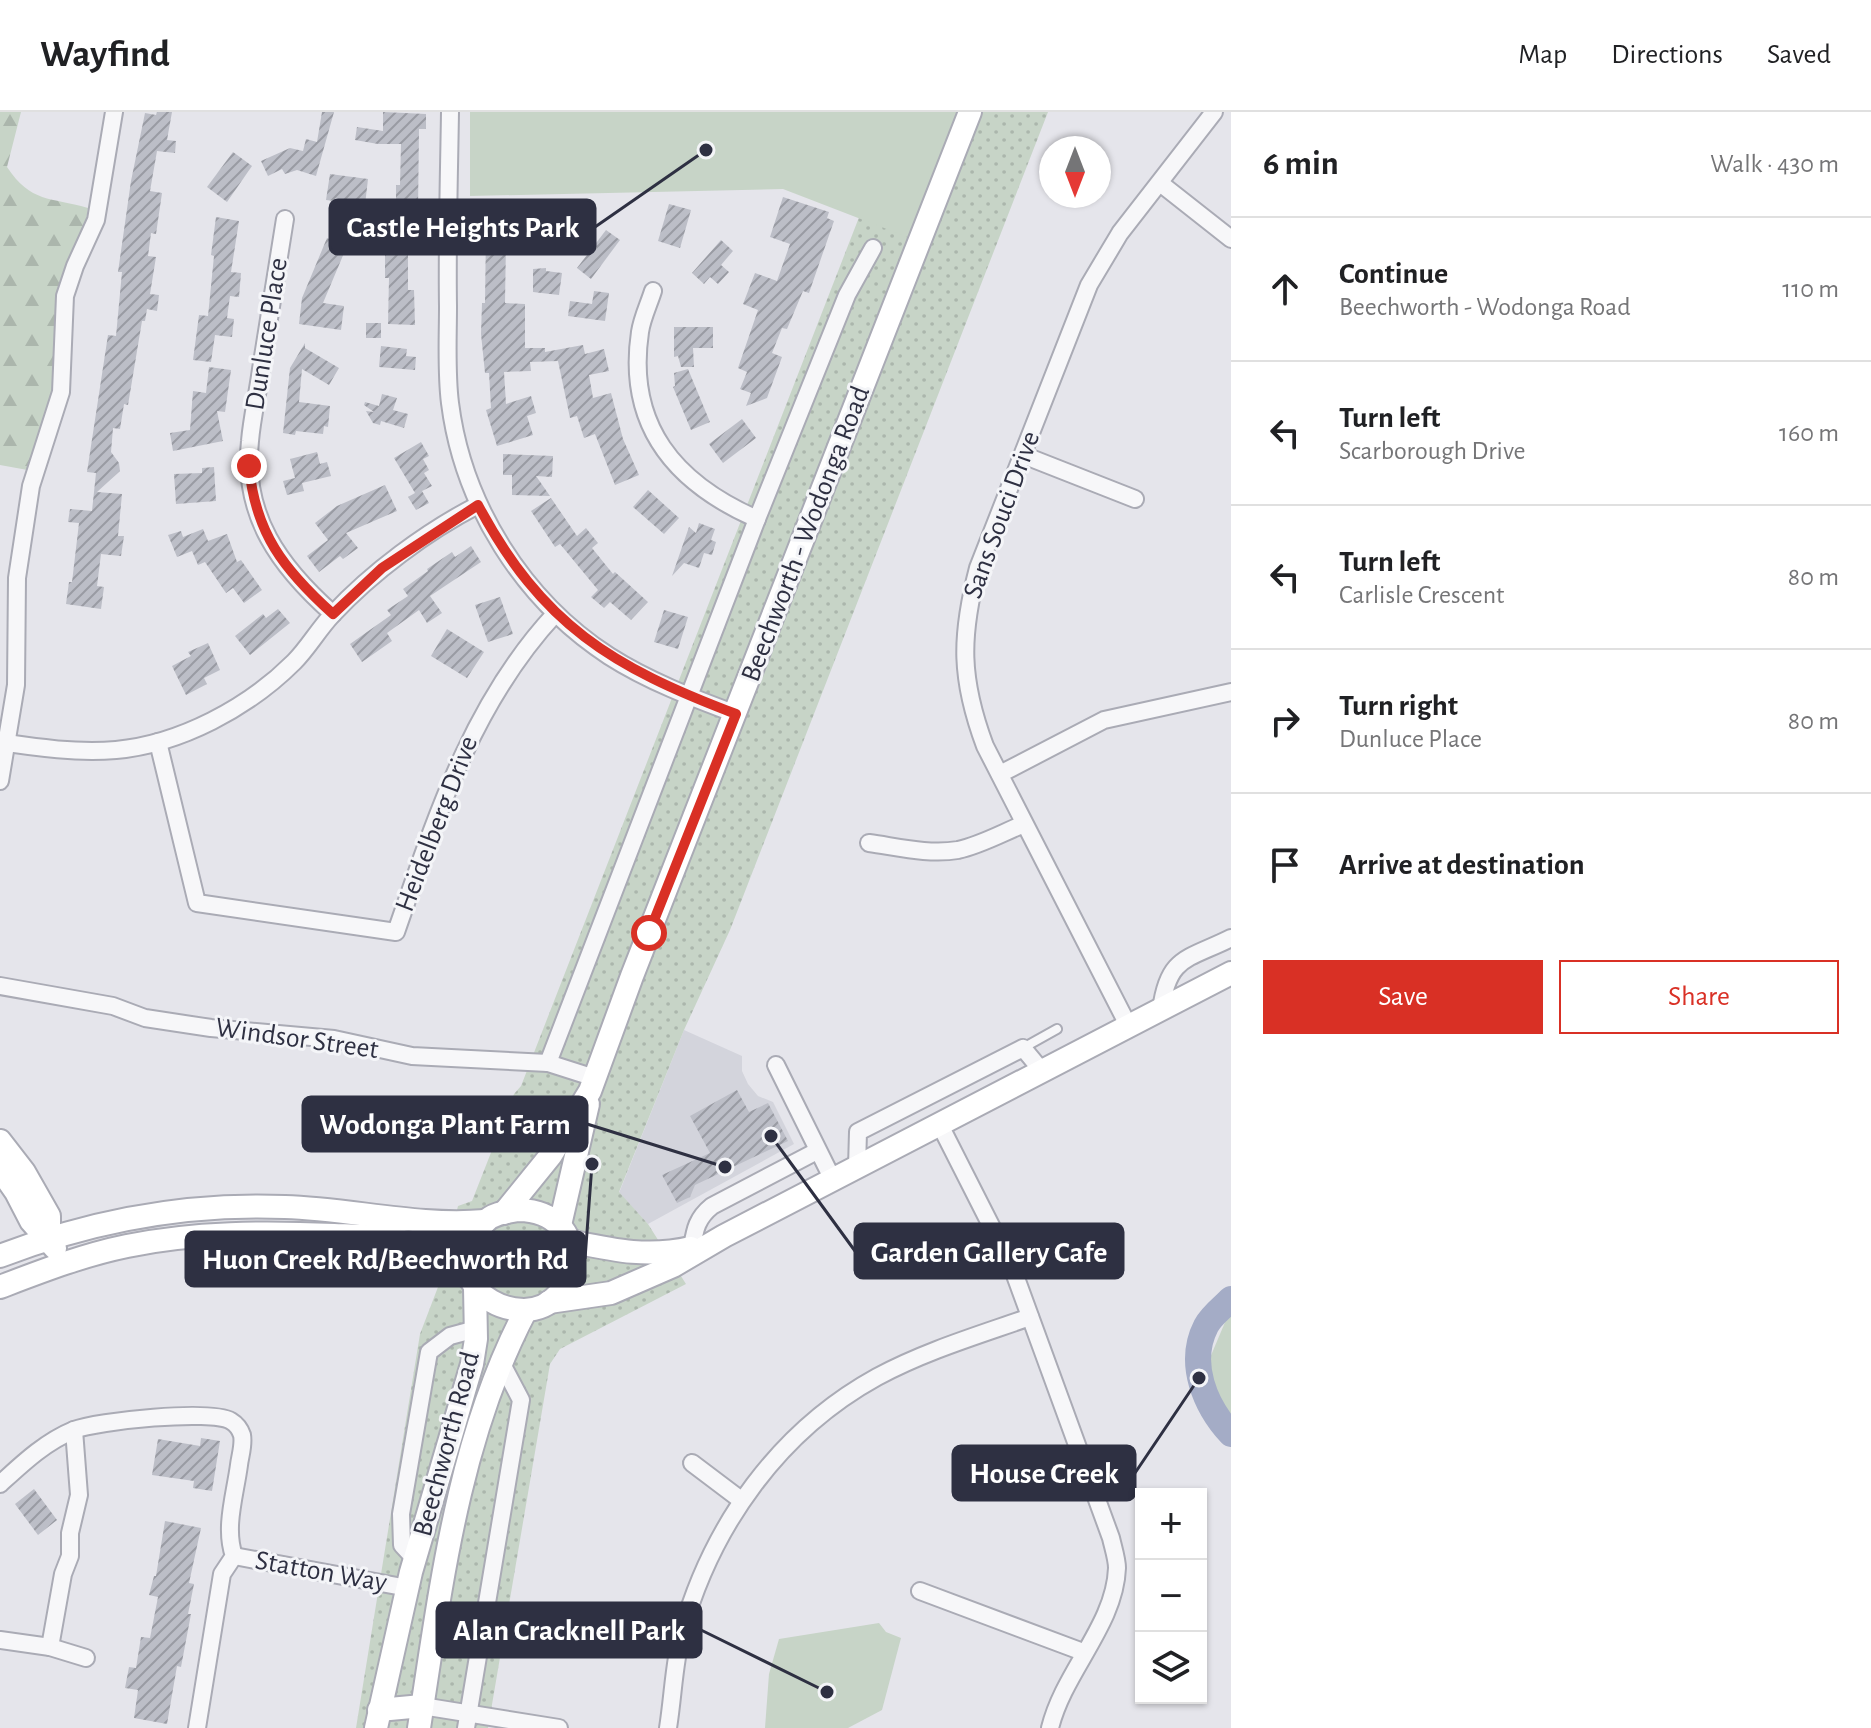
<!DOCTYPE html>
<meta charset="utf-8">
<style>
body{margin:0;font-family:"Alegreya Sans",sans-serif;background:#f6f6f6;color:#202124}
.controls{position:absolute;right:24px;bottom:24px;display:grid;overflow:hidden;border-radius:0px;box-shadow:0 2px 6px #0004}
.controls button{width:72px;height:72px;display:grid;place-items:center;padding:0;border:0;border-bottom:2px solid #e0e0e0;background:#fff;color:#202124;font:40px sans-serif}
.compass{position:absolute;left:1039px;top:24px;width:72px;height:72px;border-radius:50%;background:#fff;box-shadow:0 2px 6px #0004;rotate:180deg}
.stop{position:absolute;width:24px;height:24px;margin:-18px;border:6px solid #d93025;border-radius:50%;background:#fff}
.stop.end{background:#d93025;border-color:#fff;box-shadow:0 2px 8px #0008}
.list{margin:0;padding:0;list-style:none}
h2{display:flex;justify-content:space-between;align-items:center;height:104px;margin:0;padding:0 32px;font-size:34px}
h2 small{font-size:26px;font-weight:400;color:#757577}
.list li{display:grid;grid-template-columns:52px 1fr auto;gap:24px;align-items:center;box-sizing:border-box;height:144px;padding:0 32px;border-top:2px solid #e0e0e0}
.list b{display:block;font-size:30px;white-space:nowrap}
.list p{margin:0;font-size:26px;white-space:nowrap;color:#757577}
.list em{font-size:26px;font-style:normal;color:#757577}
.actions{display:flex;gap:16px;padding:24px 32px}
.actions a{flex:1;padding:18px 0;border:2px solid #d93025;border-radius:0px;text-align:center;font-size:28px;color:#d93025}
.actions .main{background:#d93025;color:#fff}
.icon{flex:none;width:44px;height:44px;fill:none;stroke:currentColor;stroke-width:2;stroke-linecap:round;stroke-linejoin:round}
.map{position:relative;flex:none;width:1231px;height:1616px;overflow:hidden}
header{display:flex;align-items:center;gap:48px;box-sizing:border-box;height:112px;padding:0 40px;background:#fff;border-bottom:2px solid #e0e0e0}
header strong{font-size:38px}
nav{display:flex;gap:44px;margin-inline-start:auto;font-size:28px}
main{display:flex}
aside{flex:1;background:#fff}
.map>svg:first-child{display:block}
</style>
<header>
<strong>Wayfind</strong>
<nav><a>Map</a><a>Directions</a><a>Saved</a></nav>
</header>
<main>
<div class="map">
<svg width="1231" height="1616" viewBox="0 0 1231 1616">
<defs>
<pattern id="grass-dots" width="8" height="8" patternUnits="userSpaceOnUse" patternTransform="scale(2)"><rect width="8" height="8" fill="#c7d4c7"/><path d="M2 2h.1M6 6h.1" fill="none" stroke="#abb6ac" stroke-width="1.8" stroke-linecap="round"/></pattern>
<pattern id="forest-firs" width="22" height="20" patternUnits="userSpaceOnUse" patternTransform="scale(2)"><rect width="22" height="20" fill="#c7d4c7"/><path d="M5 1l3.5 6h-7zM16 11l3.5 6h-7z" fill="#abb6ac"/></pattern>
<pattern id="building-hatch" width="6" height="6" patternUnits="userSpaceOnUse" patternTransform="scale(2)"><rect width="6" height="6" fill="#bcbec7"/><path d="M-1 1l2-2M0 6l6-6M5 7l2-2" fill="none" stroke="#999ba3"/></pattern>
</defs>
<rect width="100%" height="100%" fill="#e5e5eb"/>
<polygon fill="#d3d4dc" points="684,918 742,944 742,959 748,972 758,984 773,990 794,1032 648,1112 619,1081"/>
<polygon fill="url(#grass-dots)" points="900,0 1048,0 730,818 684,918 619,1080 648,1112 686,1172 560,1237 550,1252 488,1616 356,1616 420,1222 438,1175 458,1094 472,1089 514,982 521,974"/>
<path fill="url(#forest-firs)" d="M0,0H21L7,55C31,91 50,85 88,96L44,361L0,353Z"/>
<g fill="#c7d4c7">
<polygon points="470,0 956,0 910,126 783,77 470,84"/>
<polygon points="1231,1196 1231,1310 1208,1279 1204,1260"/>
<polygon points="879,1511 886,1520 901,1526 882,1598 848,1616 765,1616 769,1562 779,1527"/>
</g>
<g fill="none" stroke-linecap="round" stroke-linejoin="round">
<path stroke="#a4acc6" stroke-width="26" d="M1231,1187C1223,1195 1211,1204 1206,1214C1187,1251 1205,1294 1231,1322"/>
</g>
<g fill="url(#building-hatch)">
<polygon points="157,0 172,0 167,28 176,29 175,41 157,39 150,79 162,81 156,122 151,121 148,144 156,145 150,182 159,183 157,199 147,197 145,209 142,209 128,293 124,292 120,317 113,316 111,340 119,351 120,359 97,380 122,382 118,424 124,424 121,444 101,442 97,474 104,475 101,497 66,492 69,470 72,470 79,411 68,410 70,397 92,399 96,361 87,360 108,223 116,224 122,160 118,160 131,69 145,1 156,3"/>
<polygon points="322,0 334,0 316,64 297,58 285,62 282,57 268,64 261,49 290,36 303,39 306,27 317,30"/>
<polygon points="383,0 426,2 426,17 419,17 418,98 409,98 408,111 408,178 414,178 415,213 388,212 389,166 385,166 385,111 378,111 378,97 396,97 396,73 400,73 401,32 378,32 355,28 357,15 383,19"/>
<polygon points="233,40 252,54 227,90 207,75"/>
<polygon points="330,62 368,67 365,93 326,88"/>
<polygon points="783,85 829,100 827,106 834,109 809,181 803,179 787,217 782,216 772,241 782,245 767,286 746,294 751,281 740,277 747,260 738,256 758,198 743,192 755,161 777,169 790,132 770,125"/>
<polygon points="669,92 691,98 680,136 658,129"/>
<polygon points="481,95 524,95 524,118 543,118 543,130 506,130 505,191 525,192 525,236 545,236 545,240 583,233 585,242 604,237 609,259 589,263 593,286 611,281 623,327 639,363 615,373 595,322 584,326 577,304 570,306 558,249 530,250 531,259 504,260 506,292 531,284 536,301 527,304 533,323 497,334 486,298 491,296 489,261 485,261 481,222 482,191 485,191 486,118 481,118"/>
<polygon points="216,105 239,109 231,160 241,161 239,185 230,184 227,206 234,207 232,225 215,223 211,250 193,248 199,203 208,204 214,144 211,143"/>
<polygon points="606,118 620,128 591,167 577,156"/>
<polygon points="327,126 347,134 323,191 344,194 341,218 299,212 302,186"/>
<polygon points="721,128 733,139 721,153 729,160 718,172 710,165 704,172 692,161"/>
<polygon points="546,156 546,159 562,161 559,183 533,180 533,157"/>
<polygon points="594,179 609,181 605,209 568,204 570,189 592,192"/>
<rect x="366" y="211" width="15" height="15"/>
<polygon points="674,215 713,215 713,236 693,236 694,255 681,255 678,244 674,245"/>
<polygon points="305,231 305,236 339,256 329,273 302,257 299,290 330,294 328,315 324,314 323,322 296,319 295,323 283,321 290,256"/>
<polygon points="381,234 407,237 406,244 416,245 415,258 379,255"/>
<polygon points="209,255 231,258 225,300 217,299 223,329 173,339 170,321 190,318 193,279 206,281"/>
<polygon points="688,257 710,310 691,318 673,275 675,274 674,261"/>
<polygon points="382,282 397,286 393,298 408,302 404,316 381,309 380,313 373,311 366,299 374,300 364,293 365,290 379,294"/>
<polygon points="742,307 756,326 723,351 709,332"/>
<polygon points="421,330 429,344 423,347 429,358 424,361 432,374 422,379 429,391 416,398 408,385 415,381 394,346"/>
<polygon points="317,340 320,352 327,350 331,364 302,371 304,379 287,383 283,369 295,366 290,347"/>
<polygon points="503,342 553,344 552,365 536,364 550,384 512,383 512,363 503,363"/>
<polygon points="214,355 216,389 176,392 174,362 202,361 202,356"/>
<polygon points="385,373 397,399 346,421 358,436 343,447 340,444 319,460 307,444 328,428 315,411 337,394"/>
<polygon points="648,378 679,406 664,422 633,395"/>
<polygon points="551,386 577,424 586,416 598,431 592,436 613,462 615,460 648,490 631,508 610,490 604,496 591,485 598,478 560,432 555,435 531,399"/>
<polygon points="699,411 715,417 711,428 716,430 712,443 704,441 699,456 684,451 672,464 689,415 696,421"/>
<polygon points="203,417 208,429 227,422 237,450 241,448 262,478 244,491 233,476 226,481 205,450 198,453 192,439 177,445 168,423 181,419 183,425"/>
<polygon points="471,434 481,450 430,484 442,501 427,511 419,498 387,521 392,529 362,550 350,532 391,503 387,498 408,484 403,477 428,459 427,457 452,440 455,445"/>
<polygon points="500,485 513,522 488,530 475,493"/>
<polygon points="278,497 290,511 250,543 235,524 263,502 266,506"/>
<polygon points="664,498 688,505 678,537 654,530"/>
<polygon points="447,517 484,540 467,566 431,544"/>
<polygon points="208,531 220,558 204,566 207,572 186,583 172,554 191,544 188,540"/>
<polygon points="737,978 749,1000 768,991 788,1029 695,1073 690,1085 677,1091 662,1063 710,1041 690,1004"/>
<polygon points="201,1326 220,1329 212,1379 193,1376 194,1369 152,1363 158,1327 200,1334"/>
<polygon points="34,1377 57,1408 38,1423 15,1392"/>
<polygon points="165,1409 201,1416 189,1471 194,1472 188,1502 191,1502 181,1555 177,1554 167,1612 134,1606 138,1578 125,1576 129,1555 136,1556 141,1525 150,1526 158,1485 149,1483 154,1464 156,1464"/>
</g>
<g fill="none" stroke-linecap="round" stroke-linejoin="round">
<defs>
<polyline id="lane" points="1023,936 1057,917"/>
<g id="street">
<path d="M450,0C449,65 447,129 448,194C448,226 446,259 450,291C463,393 523,488 609,544C648,569 693,586 736,602"/>
<polyline points="1160,71 1231,127"/>
<path d="M285,107C277,157 269,207 261,257C258,281 252,305 250,329C242,404 280,455 333,502"/>
<path d="M653,179C649,192 642,206 640,220C626,314 675,371 757,407"/>
<polyline points="1023,343 1135,387"/>
<path d="M0,630C38,636 77,641 116,638C180,632 248,596 294,550C308,536 318,518 332,503C372,460 426,420 478,393"/>
<path d="M158,630L197,791L396,820C435,708 472,591 555,502"/>
<polyline points="1000,662 1104,608 1231,580"/>
<polyline points="0,669 16,573 17,466 31,374 61,280 65,184 75,154 96,108 114,0"/>
<path d="M869,731C898,735 929,743 958,738C981,733 1002,721 1024,712"/>
<polyline points="0,874 113,894 145,906 211,916 334,927 412,944 548,951 595,966"/>
<path d="M1161,898C1168,844 1187,848 1231,826"/>
<path d="M1129,915L985,634C960,567 960,525 978,456L1089,173L1120,121L1214,0"/>
<polyline points="548,951 757,407 847,183 873,136"/>
<polyline points="776,953 833,1068"/>
<path d="M940,1013L1012,1155L1111,1426C1113,1435 1117,1447 1117,1456C1115,1513 1064,1559 1050,1616"/>
<polyline points="857,1055 858,1020 1023,936 1042,959"/>
<path d="M692,1135C695,1117 697,1106 712,1094L817,1039"/>
<polyline points="692,1351 741,1388"/>
<path d="M0,1372C23,1351 45,1330 74,1318C97,1309 211,1297 231,1309C236,1312 240,1317 242,1323C244,1333 240,1344 239,1353C235,1383 224,1416 234,1444L222,1462L197,1616"/>
<polyline points="234,1444 408,1476"/>
<polyline points="415,1447 402,1433 401,1402 429,1240 450,1224 476,1217"/>
<polyline points="920,1479 1083,1540"/>
<polyline points="0,1528 50,1535 63,1462 70,1444 70,1421 79,1383 74,1318"/>
<polyline points="50,1535 86,1546"/>
<polyline points="422,1594 559,1616"/>
<polyline points="466,1616 521,1288 502,1252"/>
<path d="M668,1616C673,1585 674,1550 682,1520C712,1413 779,1319 877,1265C925,1239 979,1223 1030,1205"/>
</g>
<g id="secondary">
<polyline points="0,1029 24,1060 49,1104 49,1127"/>
<polyline points="0,1057 16,1080 31,1109 55,1136"/>
<path d="M519,1098C596,1100 581,1198 524,1198C474,1197 445,1147 485,1110C493,1101 507,1100 519,1098Z"/>
<polyline points="504,1101 551,1043 590,979 632,864 970,0"/>
<polyline points="560,1113 588,992"/>
<path d="M570,1129C613,1138 647,1146 691,1136"/>
<path d="M0,1144C93,1108 186,1091 285,1095C352,1097 418,1115 485,1109"/>
<path d="M0,1175C42,1159 83,1143 127,1134C195,1120 265,1120 334,1123C360,1124 387,1124 412,1131C435,1138 451,1150 469,1166"/>
<polyline points="549,1190 611,1181 673,1154 724,1124 1231,861"/>
<polyline points="379,1598 422,1594"/>
<polyline points="376,1616 411,1460 472,1252 476,1227 475,1176"/>
<path d="M419,1616C441,1474 458,1327 526,1198"/>
</g>
</defs>
<use href="#lane" stroke="#aaabb5" stroke-width="12"/>
<use href="#street" stroke="#aaabb5" stroke-width="20"/>
<use href="#secondary" stroke="#aaabb5" stroke-width="26"/>
<use href="#lane" stroke="#f7f7f9" stroke-width="8"/>
<use href="#street" stroke="#f7f7f9" stroke-width="16"/>
<use href="#secondary" stroke="#fff" stroke-width="22"/>
</g>
<g fill="none" stroke-linecap="round" stroke-linejoin="round">
<path stroke="#d93025" stroke-width="10" d="M249,354C255,421 284,458 333,502L382,456L478,393C542,513 612,555 736,602L649,821"/>
</g>
<g text-anchor="middle" dominant-baseline="central" stroke-width="6" stroke-linejoin="round" paint-order="stroke">
<g font-size="28" fill="#2e3042" stroke="#f4f5f8">
<text transform="translate(267 222) rotate(-81)">Dunluce Place</text>
<text transform="translate(1002 403) rotate(-70)">Sans Souci Drive</text>
<text transform="translate(806 422) rotate(-69)">Beechworth - Wodonga Road</text>
<text transform="translate(437 712) rotate(-69)">Heidelberg Drive</text>
<text transform="translate(297 927) rotate(8)">Windsor Street</text>
<text transform="translate(447 1332) rotate(-75)">Beechworth Road</text>
<text transform="translate(321 1460) rotate(10)">Statton Way</text>
</g>
</g>
<path fill="none" stroke="#2e3042" stroke-width="3" d="M706 38L595 115M725 1055L587 1012M771 1024L855 1139M592 1052L585 1147M1199 1266L1135 1361M827 1580L701 1518"/>
<g fill="#2e3042" stroke="#f4f5f8" stroke-width="3">
<circle cx="706" cy="38" r="8"/>
<circle cx="725" cy="1055" r="8"/>
<circle cx="771" cy="1024" r="8"/>
<circle cx="592" cy="1052" r="8"/>
<circle cx="1199" cy="1266" r="8"/>
<circle cx="827" cy="1580" r="8"/>
</g>
<g fill="#2e3042" stroke="#2e3042" stroke-width="3">
<rect x="330" y="88" width="265" height="54" rx="8"/>
<rect x="303" y="985" width="284" height="54" rx="8"/>
<rect x="855" y="1112" width="268" height="54" rx="8"/>
<rect x="186" y="1120" width="399" height="54" rx="8"/>
<rect x="953" y="1334" width="182" height="54" rx="8"/>
<rect x="437" y="1491" width="264" height="54" rx="8"/>
</g>
<g font-size="30" text-anchor="middle" font-weight="bold" fill="#fff">
<text x="463" y="125">Castle Heights Park</text>
<text x="445" y="1022">Wodonga Plant Farm</text>
<text x="989" y="1150">Garden Gallery Cafe</text>
<text x="385" y="1157">Huon Creek Rd/Beechworth Rd</text>
<text x="1044" y="1371">House Creek</text>
<text x="569" y="1528">Alan Cracknell Park</text>
</g>
</svg>
<div class="controls">
<button>+</button>
<button>−</button>
<button><svg class="icon" aria-label="layers" viewBox="0 0 24 24"><path d="M12 4l9 5-9 5-9-5zM3 14l9 5 9-5"/></svg></button>
</div>
<svg class="compass" viewBox="-18 -18 36 36"><path d="M0-13l5 13h-10z" fill="#e53935"/><path d="M0 13l5-13h-10z" fill="#757577"/></svg>
<div class="stop" style="left:649px;top:821px"></div>
<div class="stop end" style="left:249px;top:354px"></div>
</div>
<aside>
<h2>6 min<small>Walk · 430 m</small></h2>
<ul class="list">
<li><svg class="icon" aria-label="ahead" viewBox="0 0 24 24"><path d="M12 20V5M6 11l6-6 6 6"/></svg><div><b>Continue</b><p>Beechworth - Wodonga Road</p></div><em>110 m</em></li>
<li><svg class="icon" aria-label="left" viewBox="0 0 24 24"><path d="M17 20v-9H6M10 6l-5 5 5 5"/></svg><div><b>Turn left</b><p>Scarborough Drive</p></div><em>160 m</em></li>
<li><svg class="icon" aria-label="left" viewBox="0 0 24 24"><path d="M17 20v-9H6M10 6l-5 5 5 5"/></svg><div><b>Turn left</b><p>Carlisle Crescent</p></div><em>80 m</em></li>
<li><svg class="icon" aria-label="right" viewBox="0 0 24 24"><path d="M7 20v-9h11M14 6l5 5-5 5"/></svg><div><b>Turn right</b><p>Dunluce Place</p></div><em>80 m</em></li>
<li><svg class="icon" aria-label="arrive" viewBox="0 0 24 24"><path d="M6 21V4h12l-3 4 3 4H6"/></svg><div><b>Arrive at destination</b></div></li>
</ul>
<div class="actions"><a class="main">Save</a><a>Share</a></div>
</aside>
</main>
